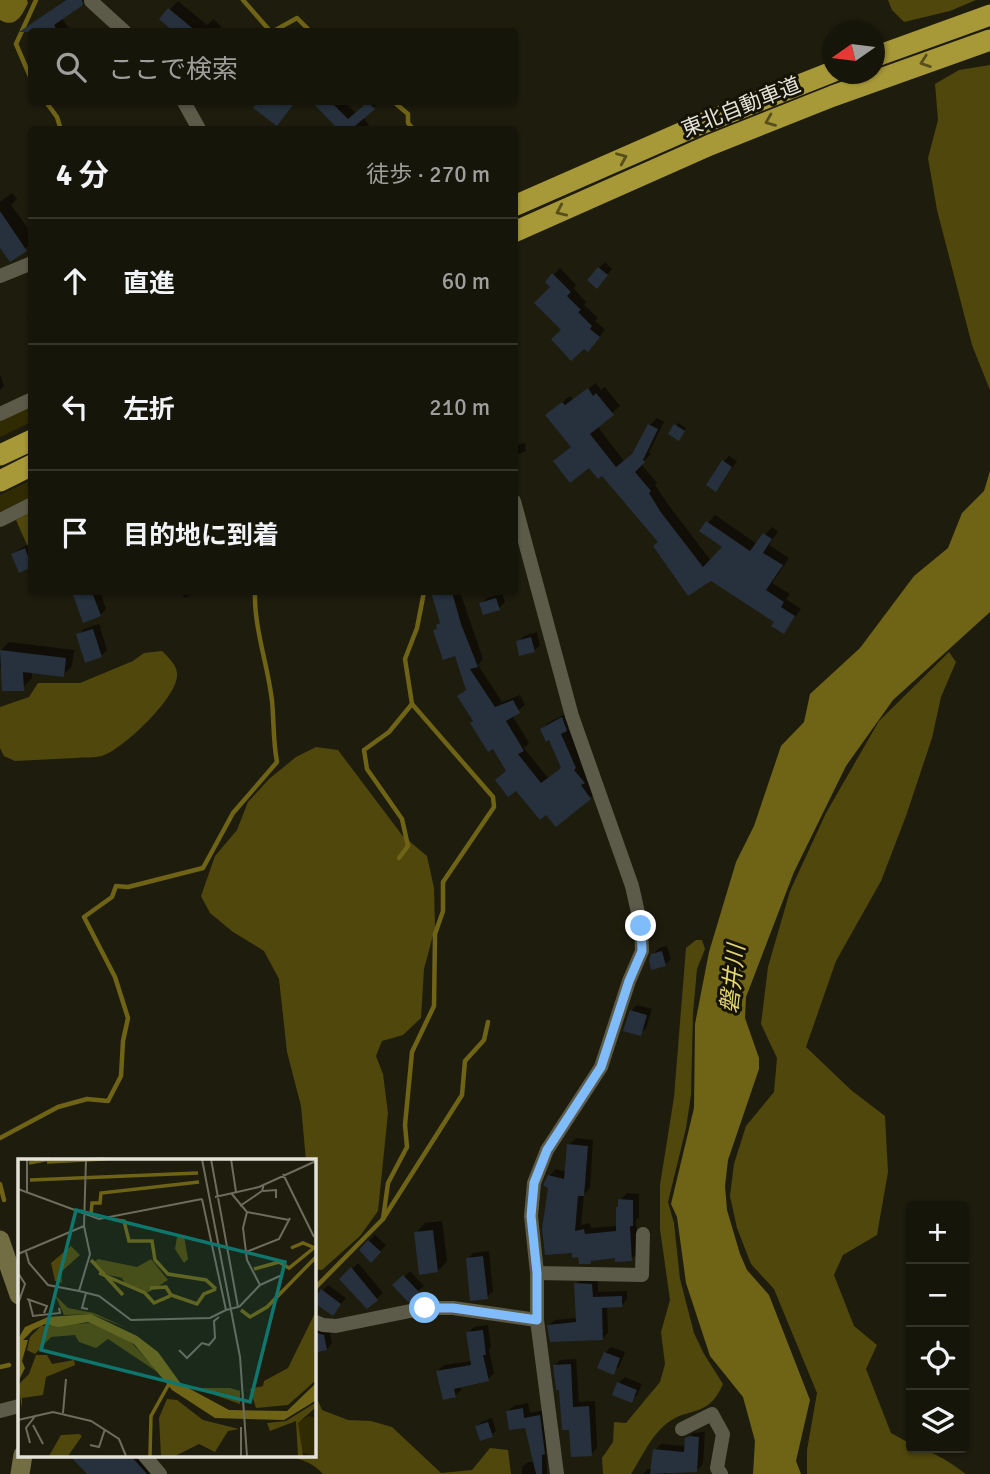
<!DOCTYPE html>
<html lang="ja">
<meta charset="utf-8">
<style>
body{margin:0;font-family:Signika,"Noto Sans JP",sans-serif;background:#232218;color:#f1f3f6}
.controls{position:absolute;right:21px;bottom:21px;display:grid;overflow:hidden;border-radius:7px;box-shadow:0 2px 5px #0004}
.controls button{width:63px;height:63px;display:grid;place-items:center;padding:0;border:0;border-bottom:2px solid #35342b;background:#16150a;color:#f1f3f6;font:35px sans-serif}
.compass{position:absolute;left:822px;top:21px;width:63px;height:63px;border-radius:50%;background:#16150a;box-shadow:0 2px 5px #0004;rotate:256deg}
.stop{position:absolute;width:21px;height:21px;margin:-16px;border:5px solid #81bcfa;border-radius:50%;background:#fff}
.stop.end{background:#81bcfa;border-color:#fff;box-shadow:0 2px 7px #0008}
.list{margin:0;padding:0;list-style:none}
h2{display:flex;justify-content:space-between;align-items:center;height:91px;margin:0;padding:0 28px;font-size:30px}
h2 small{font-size:23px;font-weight:400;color:#9e9f9c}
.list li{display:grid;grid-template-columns:46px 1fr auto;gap:21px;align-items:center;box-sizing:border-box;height:126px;padding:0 28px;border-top:2px solid #35342b}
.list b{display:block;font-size:26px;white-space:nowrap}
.list em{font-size:23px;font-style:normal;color:#9e9f9c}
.icon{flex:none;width:38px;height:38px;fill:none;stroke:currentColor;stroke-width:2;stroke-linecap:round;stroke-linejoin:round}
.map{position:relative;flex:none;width:990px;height:1474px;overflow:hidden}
.search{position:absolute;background:#16150a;box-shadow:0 2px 5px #0004;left:28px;top:28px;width:490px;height:77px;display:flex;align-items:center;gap:18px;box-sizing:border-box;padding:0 24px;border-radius:7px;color:#9e9f9c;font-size:26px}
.panel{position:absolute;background:#16150a;box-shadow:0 2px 5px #0004;left:28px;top:126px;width:490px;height:469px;border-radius:7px}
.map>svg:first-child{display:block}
</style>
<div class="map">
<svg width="990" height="1474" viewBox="0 0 990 1474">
<rect width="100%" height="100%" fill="#1e1c0d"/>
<g fill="#312b03">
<polygon points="31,405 31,422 0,437 0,420"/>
<polygon points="31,480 31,497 0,512 0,495"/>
</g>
<g fill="#50470c">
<polygon points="888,0 976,0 950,11 904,22 892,10"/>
<polygon points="990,65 990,390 972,345 937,210 928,158 938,120 935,84 959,70"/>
<polygon points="31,512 31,554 16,520"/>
<path d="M162,651C168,657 176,664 177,673C180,696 122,750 102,756C94,758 83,757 75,758C55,759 35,760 15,761L4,756L0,748V707L29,697L38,683H80L133,661L144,653Z"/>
<path d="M949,652L956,662L941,697L932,738L906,816L881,881L836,961L806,1047L851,1090L885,1116L888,1172L877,1235L843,1255L834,1275L854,1326L877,1345L866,1369L891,1433L911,1444V1448C930,1448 951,1463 966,1474H807V1450L817,1393L774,1289L751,1264L737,1228L730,1196L734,1164L746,1126L774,1092L777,1058L761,1024L768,967L790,891L826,813L879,721Z"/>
<polygon points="316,747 338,750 402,835 427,856 434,888 435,928 424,969 421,1018 403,1035 382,1041 376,1056 383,1074 388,1113 378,1211 360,1236 322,1270 313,1269 313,1161 306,1161 301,1106 287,1052 279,979 264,951 233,932 210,913 201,896 215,856 237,830 248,802 269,779 296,757"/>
<path d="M696,940H702L705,949L697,969L693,1013L691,1095L686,1128L668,1202L674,1223L680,1279L694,1333L704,1354L723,1384C708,1419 688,1406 666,1424C650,1437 642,1457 631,1474H603L602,1458L613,1442L614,1422L626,1423L660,1382L665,1364L661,1332L670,1300L660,1229V1185L674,1097L686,948Z"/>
<path d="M313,1389L322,1410L348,1420L371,1421L392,1427L441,1473L472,1470L490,1448L508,1450L511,1474H323C312,1462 298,1457 281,1456C272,1456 267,1459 258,1455H313Z"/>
</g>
<g fill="#6f6316">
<path d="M0,0H27L28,3C22,15 16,29 0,20Z"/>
<polygon points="990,471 990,612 893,700 846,766 794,872 746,997 745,1018 759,1058 759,1069 728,1160 725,1186 727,1210 740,1254 747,1270 769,1295 810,1400 796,1461 801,1474 753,1474 755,1441 743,1397 710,1356 686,1283 677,1217 671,1204 694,1108 695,1024 709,952 736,862 754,826 781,746 804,722 810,694 860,648 914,576 948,548 962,513 984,491"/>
</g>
<g fill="#0007">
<polygon points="65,0 85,0 62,18 71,32 32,32 32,38 26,29"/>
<polygon points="178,1 207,25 214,19 222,28 218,32 177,32 162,19"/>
<polygon points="315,102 344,102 356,113 369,102 380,102 363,117 372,130 341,130"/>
<polygon points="12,193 17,199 11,205 32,234 32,244 10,259 0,245 0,202"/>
<polygon points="605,262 612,269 603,280 599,268"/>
<polygon points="560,268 576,285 573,288 586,302 584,305 598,318 595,321 605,330 594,343 564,330 552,287 547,282"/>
<polygon points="32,315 32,332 27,319"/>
<polygon points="0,374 4,386 0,390"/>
<polygon points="596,383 601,390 605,387 620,406 597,426 624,461 635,453 650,425 657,418 664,422 649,452 651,454 641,464 657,483 655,485 667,503 711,561 724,547 701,531 715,515 757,544 772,527 778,531 769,545 789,558 772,583 790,594 786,599 801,609 783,632 776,622 660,542 602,474 572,446 547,415 570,396 573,400"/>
<polygon points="678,423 686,428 681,436 670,433"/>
<polygon points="525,443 526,451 514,456 514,446"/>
<polygon points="729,456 737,461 721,484 724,461"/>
<polygon points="31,543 32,565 20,570 13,555 19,549"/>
<polygon points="76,592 100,592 106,609 100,615 74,593"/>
<polygon points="182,592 199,592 184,598"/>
<polygon points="433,592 470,592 461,595 483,659 478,665 502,702 520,695 525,705 512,715 529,743 524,748 548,778 563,767 550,738 542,729 548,723 569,712 573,723 568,728 582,761 580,762 590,775 597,792 590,798 546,813 508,770 460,696 468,689 456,654 438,628 442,621"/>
<polygon points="502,593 505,602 499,608 481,604 487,598"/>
<polygon points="99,624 107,650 101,656 78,635 84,629"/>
<polygon points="537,632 540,645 534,651 518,642 524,636"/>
<polygon points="9,642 74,650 72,666 63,675 32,671 32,678 23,687 4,668 0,668 0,651"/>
<polygon points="667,946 671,959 665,965 653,954 659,948"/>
<polygon points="637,1005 652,1009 646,1028 640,1034 631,1011"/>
<polygon points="576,1138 593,1140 590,1188 584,1194 581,1225 590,1223 591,1228 617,1226 620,1200 627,1193 639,1194 639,1217 636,1220 638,1252 631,1259 617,1256 594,1259 590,1263 579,1255 550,1187 549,1176 556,1169 567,1172 569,1145"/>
<polygon points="442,1221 447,1261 438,1271 416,1233 425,1223"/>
<polygon points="375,1235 386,1245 371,1261 361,1250"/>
<polygon points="489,1251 493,1291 487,1297 468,1259 473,1253"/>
<polygon points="358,1263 383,1293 367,1307 341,1279"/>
<polygon points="410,1271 424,1286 408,1299 395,1286"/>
<polygon points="582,1278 598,1279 598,1292 627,1291 627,1299 622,1305 607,1306 608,1333 603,1338 549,1325 555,1320 578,1318 576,1284"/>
<polygon points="328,1285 346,1298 338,1308 322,1291"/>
<polygon points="488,1325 491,1347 489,1350 494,1373 488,1379 461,1386 461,1390 455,1396 438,1371 444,1365 472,1361 468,1333 474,1327"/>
<polygon points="313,1328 329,1329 332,1343 327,1349 313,1344"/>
<polygon points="611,1347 625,1352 619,1367 613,1372 605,1353"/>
<polygon points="576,1359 579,1402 595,1401 597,1448 591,1454 570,1428 554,1366 560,1360"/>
<polygon points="625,1377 642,1384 637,1395 631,1401 619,1383"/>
<polygon points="528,1403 530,1413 545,1410 547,1474 522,1474 522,1467 528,1462 535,1462 527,1426 508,1411 514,1406"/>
<polygon points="492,1418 496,1431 492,1435 477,1426 481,1422"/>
<polygon points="705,1432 703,1464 697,1470 667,1469 667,1474 643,1474 648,1469 653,1469 655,1450 661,1444 686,1446 687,1439 693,1433"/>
<polygon points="75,1455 148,1455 165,1474 89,1474 73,1457"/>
</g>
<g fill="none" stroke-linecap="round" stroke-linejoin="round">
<g stroke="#6f6316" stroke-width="4.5">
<polyline points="243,0 271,32"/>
<polyline points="272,32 297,18 311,32"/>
<polyline points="32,81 16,44 36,0"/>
<polyline points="46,102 57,117 61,130"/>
<polyline points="394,102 408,114 408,123 414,130"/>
<polyline points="399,858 408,846 402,819 367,769 364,750 389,732 412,704 405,659 417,628 424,592"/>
<path d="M0,1138L58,1107L87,1099L108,1101L121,1076L123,1041L128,1018L115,977L84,917L112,897L116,886L128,887L203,868L233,813L277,762C273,741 274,722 272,701C268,665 254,629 255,592"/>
<polyline points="0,1184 4,1200"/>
<polyline points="383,1219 388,1183 407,1147 405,1125 412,1052 434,1006 435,934 443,911 443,882 494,807 493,797 412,704"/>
<polyline points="313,1290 383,1219 462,1095 465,1061 484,1040 488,1022"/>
<polyline points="0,1367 9,1365"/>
</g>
</g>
<g fill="#26313d">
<polygon points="66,0 82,0 83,5 54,25 58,32 19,32"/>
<polygon points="168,8 197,32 174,32 159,19"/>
<polygon points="258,102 295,102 277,126 253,108"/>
<polygon points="312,102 331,102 348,119 368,102 375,109 355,126 358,130 336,130 337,128"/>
<polygon points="0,211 27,251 10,262 0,248"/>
<polygon points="598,267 608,275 597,289 587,280"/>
<polygon points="552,273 571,292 567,296 581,310 578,312 592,326 590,329 600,337 588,352 584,349 571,361 551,339 561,330 534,303 550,287 545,282"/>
<polygon points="588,388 593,396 596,393 614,415 590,434 616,467 632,454 648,424 658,429 643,460 645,462 635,472 651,491 649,493 660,511 703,567 722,547 699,531 706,521 750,551 763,533 772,539 763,553 783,565 766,590 784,602 781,607 795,616 784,634 771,626 774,622 711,581 688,596 653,546 658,542 602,476 598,479 589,468 570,483 553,461 571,447 545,415 562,402 565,405"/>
<polygon points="674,424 685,431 679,441 668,434"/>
<polygon points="722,460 732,467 716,492 706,485"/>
<polygon points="25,548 32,567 19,573 11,554"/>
<polygon points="72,592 92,592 101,616 83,623"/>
<polygon points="431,592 452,592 461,624 478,667 470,669 495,707 513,700 520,713 506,721 524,751 518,754 541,783 561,768 549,740 546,742 540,729 562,717 567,731 561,734 576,768 574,770 585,783 581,785 591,799 556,827 546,815 540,820 516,791 508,797 495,780 506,771 493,749 488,752 470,723 473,721 457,696 466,690 455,656 443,660 433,630 437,629 436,625 440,623"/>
<polygon points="496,598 500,610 483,615 479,603"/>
<polygon points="93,629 102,657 85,663 76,634"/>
<polygon points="531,637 535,652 519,656 516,641"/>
<polygon points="0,650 66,658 64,677 23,672 24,691 2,691"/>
<polygon points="662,951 666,966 651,970 649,960 651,954"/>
<polygon points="630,1010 647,1015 641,1036 623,1031"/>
<polygon points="567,1144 588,1146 584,1196 578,1196 575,1231 584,1229 585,1234 616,1231 616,1207 618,1207 618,1199 633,1200 633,1226 630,1226 632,1261 615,1262 615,1258 591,1261 591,1264 579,1264 578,1257 572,1258 572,1253 545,1255 542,1229 548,1188 543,1185 548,1175 564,1179"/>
<polygon points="433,1230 438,1272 419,1275 414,1232"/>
<polygon points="368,1240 381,1252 371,1263 359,1250"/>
<polygon points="483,1256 488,1299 470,1301 466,1258"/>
<polygon points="351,1267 378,1300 367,1309 339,1279"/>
<polygon points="403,1275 420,1293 411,1301 408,1302 392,1285"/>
<polygon points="574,1283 592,1284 593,1297 622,1296 622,1307 602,1308 603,1340 550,1342 547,1325 576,1322"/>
<polygon points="321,1289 341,1304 333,1316 313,1302"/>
<polygon points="483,1330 486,1355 483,1355 489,1381 454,1389 456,1397 443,1400 436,1371 471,1365 466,1332"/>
<polygon points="313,1332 324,1335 327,1350 313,1353"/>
<polygon points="604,1352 620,1358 614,1375 597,1368"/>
<polygon points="571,1364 573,1407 589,1406 592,1456 571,1457 569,1430 562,1430 559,1390 556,1390 553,1365"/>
<polygon points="617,1382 637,1390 632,1403 612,1395"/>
<polygon points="523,1408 524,1418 540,1415 545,1454 542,1455 542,1474 536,1474 525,1428 509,1430 506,1411"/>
<polygon points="488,1422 493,1437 480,1441 475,1426"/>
<polygon points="690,1436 699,1437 697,1472 650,1474 653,1449 684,1452 685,1438"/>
<polygon points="69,1455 130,1455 147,1474 87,1474"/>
</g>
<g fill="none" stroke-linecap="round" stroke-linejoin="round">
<g stroke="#5c5a49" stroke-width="14">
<polyline points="91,1 125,32"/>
<polyline points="184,102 199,129"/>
<polyline points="0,276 32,263"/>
<polyline points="0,414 32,399"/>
<polyline points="0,520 32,504"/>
<polyline points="537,1273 642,1275 643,1234"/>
<polyline points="537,1320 557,1474"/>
<polyline points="313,1321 323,1325 336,1326 425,1308 453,1308 537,1320 537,1273 531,1216 534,1183 547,1150 601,1067 629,981 642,951 641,926 632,886 572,716 514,501"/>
<polyline points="0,1411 19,1406"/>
<polyline points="682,1429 712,1414 723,1434 717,1468 721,1474"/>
<polyline points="144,1455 160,1474"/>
</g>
<g stroke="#736d44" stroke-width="19">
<polyline points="0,1240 19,1295"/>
<polyline points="20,1474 23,1455"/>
</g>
<g stroke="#a89938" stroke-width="21">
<polyline points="874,57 990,15"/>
<polyline points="514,206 701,124 832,72"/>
<polyline points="514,232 710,145 833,96 990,40"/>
<polyline points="0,455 32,440"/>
<polyline points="0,481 32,465"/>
</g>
</g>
<defs><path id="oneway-chevron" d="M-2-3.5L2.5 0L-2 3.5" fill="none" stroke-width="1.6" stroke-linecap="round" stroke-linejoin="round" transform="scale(1.75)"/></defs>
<g stroke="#574f1c">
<use href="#oneway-chevron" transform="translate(925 62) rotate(161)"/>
<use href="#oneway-chevron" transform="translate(770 121) rotate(158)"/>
<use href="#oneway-chevron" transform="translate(622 158) rotate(-23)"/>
<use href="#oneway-chevron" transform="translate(561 211) rotate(156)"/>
</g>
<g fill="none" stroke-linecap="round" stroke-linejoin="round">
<polyline stroke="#81bcfa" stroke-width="9" points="425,1308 453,1308 537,1320 537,1273 531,1216 534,1183 547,1150 601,1067 629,981 642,951 641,926"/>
</g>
<g text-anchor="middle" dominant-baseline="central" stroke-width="6" stroke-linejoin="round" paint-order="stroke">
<g font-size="21" fill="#e5e3d9" stroke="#151305">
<text transform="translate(741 107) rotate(-22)">東北自動車道</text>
</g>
<g font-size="23" font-style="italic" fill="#e6d670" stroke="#151305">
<text transform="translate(733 979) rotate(-84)">磐井川</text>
</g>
</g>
<g transform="translate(18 1159)">
<rect width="298" height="298" fill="#1e1c0d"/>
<path d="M291,257L297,259V297L282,293L280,263Z" fill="#312b03"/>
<path d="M166,77L170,100L166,104L157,90L159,78ZM53,87L62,96L43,113L44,124L37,122L33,104ZM80,100L119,108L133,100L150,121L131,133L120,132L108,126L104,119L82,114L76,103ZM37,136L50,149L76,154L109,169L73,155L46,156ZM297,154V222L270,246L238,249L232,230L245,227L246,222L270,209ZM72,164L113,183L141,214L90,180L78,189L61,183L57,176L33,178L17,195L9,191L12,178L23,167ZM18,196H29L34,205L56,201L57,206L28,218L25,236L4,239V249L0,226L11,215ZM177,229H212L222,232V245ZM149,240L159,241L185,261L221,270L210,272L197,293L181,285L157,297H143L141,259ZM297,244V249L280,264L285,297H280L278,262L252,272L249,264L268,262ZM61,275L64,277L50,297H31L43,276Z" fill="#50470c"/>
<path d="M73,155L119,177L140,193L163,225L211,251L269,252L297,225V242L266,261L197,259L154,231L116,185L70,163L40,168L27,165L15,171L5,181H10L4,202L7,209L0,223V180L7,168L30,158Z" fill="#6f6316"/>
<path fill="none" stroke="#6f6316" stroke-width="3.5" d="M29,3L87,0M11,4L32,0M12,21L180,14M73,55L74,44H82L83,34L181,23M97,61L106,62L111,82H134L137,101L150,115L188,121L198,130M273,89L285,84L297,89M73,101L105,136M236,110L261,103L271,109L297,88M81,114L127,134L136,144L152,137M132,129L148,128L153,136L179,145L186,135L198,130M223,151L232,158L249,148L298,98M132,297L133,257L152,223"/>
<path fill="none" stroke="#6e6c5f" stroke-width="2" d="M9,0V33M184,0L222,198L229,297M213,0L218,33M265,15L296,78M0,30L81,60L184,40M245,32L258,31V39M213,34L229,53L225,69L229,101L242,126L221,148M197,38L241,28L298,2M184,40L208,151L220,148L193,0M222,47L244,32L246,25M229,53L271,61M66,67L72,95L61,132L81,137L113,161L192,159L208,151M8,93L11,104L30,126L61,132M228,93L261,80L272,59M0,95L66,67L68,0M0,114L7,125L0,145M242,126L264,116M68,134L64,149L70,150M9,140L29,147L26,154M11,141L15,157L42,154L41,149M161,191L169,199L184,184L191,186L197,179L196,162L201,158M45,254L48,220M0,261L35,253L73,262L101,280L108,297M15,266L25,285M12,284L8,269L18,256M72,286L81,288L87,270M223,297V268"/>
<path fill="#0f766e" fill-opacity="0.15" stroke="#0f766e" stroke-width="3.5" d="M58,51L267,103L232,243L23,191Z"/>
<rect width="298" height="298" fill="none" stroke="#e5e3d9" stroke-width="3.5"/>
</g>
</svg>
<div class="controls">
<button>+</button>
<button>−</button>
<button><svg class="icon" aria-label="locate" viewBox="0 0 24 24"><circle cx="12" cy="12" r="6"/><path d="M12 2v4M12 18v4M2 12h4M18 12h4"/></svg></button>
<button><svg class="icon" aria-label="layers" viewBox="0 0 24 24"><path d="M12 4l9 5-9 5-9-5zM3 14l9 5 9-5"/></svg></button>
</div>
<svg class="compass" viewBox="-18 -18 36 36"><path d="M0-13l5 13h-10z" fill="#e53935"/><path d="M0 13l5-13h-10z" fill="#9e9f9c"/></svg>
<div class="stop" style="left:425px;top:1308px"></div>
<div class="stop end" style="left:641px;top:926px"></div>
<div class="search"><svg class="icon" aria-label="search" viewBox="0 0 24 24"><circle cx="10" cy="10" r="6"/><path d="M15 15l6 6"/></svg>ここで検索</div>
<section class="panel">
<h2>4 分<small>徒歩 · 270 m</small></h2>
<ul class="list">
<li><svg class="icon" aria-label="ahead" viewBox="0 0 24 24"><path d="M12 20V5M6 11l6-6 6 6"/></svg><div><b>直進</b></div><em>60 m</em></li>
<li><svg class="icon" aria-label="left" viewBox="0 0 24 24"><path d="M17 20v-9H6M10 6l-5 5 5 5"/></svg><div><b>左折</b></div><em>210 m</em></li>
<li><svg class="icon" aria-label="arrive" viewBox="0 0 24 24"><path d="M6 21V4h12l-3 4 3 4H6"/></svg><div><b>目的地に到着</b></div></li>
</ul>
</section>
</div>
